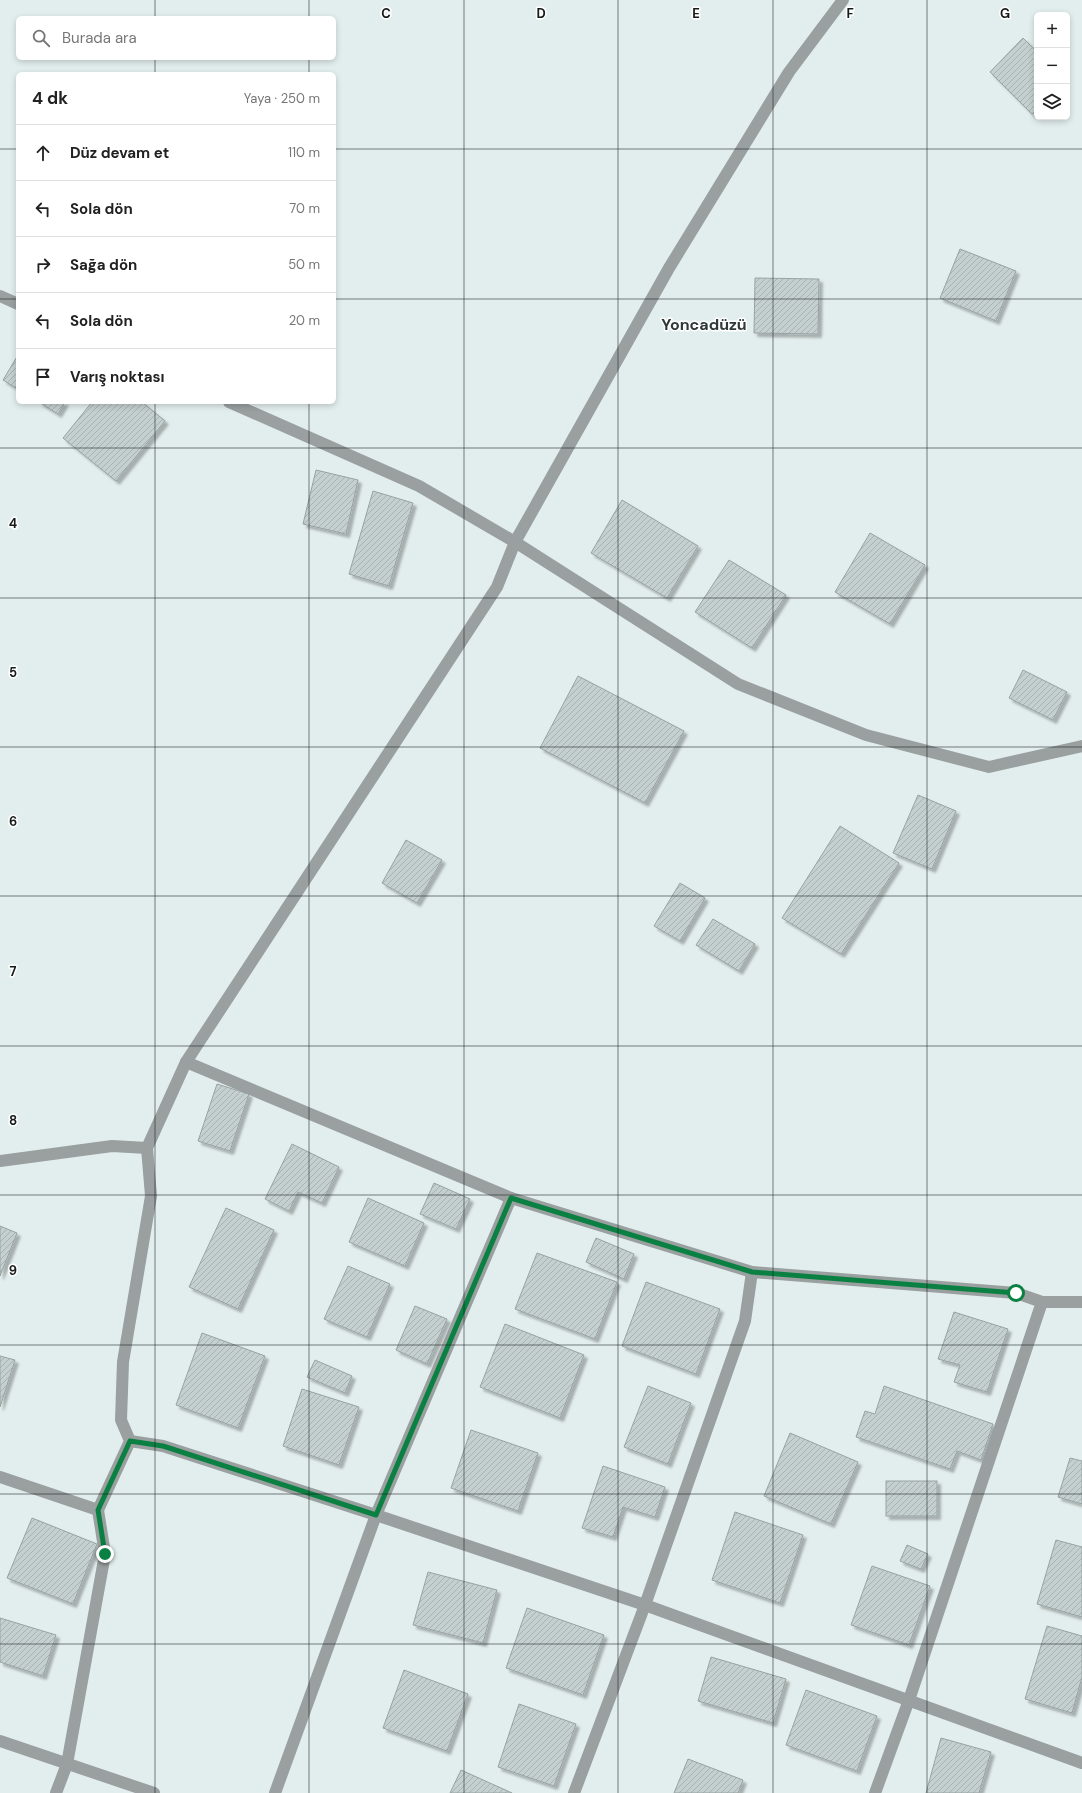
<!DOCTYPE html>
<html lang="tr">
<meta charset="utf-8">
<style>
body{margin:0;font-family:"DM Sans",sans-serif;background:#f6f6f6;color:#222}
.controls{position:absolute;right:12px;top:12px;display:grid;overflow:hidden;border-radius:6px;box-shadow:0 2px 6px #0003}
.controls button{width:36px;height:36px;display:grid;place-items:center;padding:0;border:0;border-bottom:1px solid #e0e0e0;background:#fff;color:#222;font:20px sans-serif}
.stop{position:absolute;width:12px;height:12px;margin:-9px;border:3px solid #0b8043;border-radius:50%;background:#fff}
.stop.end{background:#0b8043;border-color:#fff;box-shadow:0 1px 4px #0008}
.list{margin:0;padding:0;list-style:none}
h2{display:flex;justify-content:space-between;align-items:center;height:52px;margin:0;padding:0 16px;font-size:17px}
h2 small{font-size:13px;font-weight:400;color:#767676}
.list li{display:grid;grid-template-columns:26px 1fr auto;gap:12px;align-items:center;box-sizing:border-box;height:56px;padding:0 16px;border-top:1px solid #e0e0e0}
.list b{display:block;font-size:15px;white-space:nowrap}
.list em{font-size:13px;font-style:normal;color:#767676}
.icon{flex:none;width:22px;height:22px;fill:none;stroke:currentColor;stroke-width:2;stroke-linecap:round;stroke-linejoin:round}
.map{position:relative;flex:none;width:1082px;height:1793px;overflow:hidden}
.search{position:absolute;background:#fff;box-shadow:0 2px 6px #0003;left:16px;top:16px;width:320px;height:44px;display:flex;align-items:center;gap:10px;box-sizing:border-box;padding:0 14px;border-radius:6px;color:#767676;font-size:15px}
.panel{position:absolute;background:#fff;box-shadow:0 2px 6px #0003;left:16px;top:72px;width:320px;height:332px;border-radius:6px}
.map>svg:first-child{display:block}
</style>
<div class="map">
<svg width="1082" height="1793" viewBox="0 0 1082 1793">
<defs>
<pattern id="building-hatch" width="6" height="6" patternUnits="userSpaceOnUse"><rect width="6" height="6" fill="#c4d0cf"/><path d="M-1 1l2-2M0 6l6-6M5 7l2-2" fill="none" stroke="#a8b2b1"/></pattern>
<filter id="shadow"><feDropShadow dx="3.5" dy="3.5" stdDeviation="1" flood-color="#0004"/></filter>
</defs>
<rect width="100%" height="100%" fill="#e2eeed"/>
<g fill="url(#building-hatch)" stroke="#97a2a1" filter="url(#shadow)">
<polygon points="1023,38 1037,52 1037,110 1032,114 990,72"/>
<polygon points="960,249 1016,271 996,321 940,298"/>
<polygon points="755,278 819,279 818,334 754,333"/>
<polygon points="18,355 18,389 3,380"/>
<polygon points="39,402 65,402 58,414"/>
<polygon points="92,402 142,402 165,421 116,481 63,438"/>
<polygon points="316,470 358,480 346,534 303,524"/>
<polygon points="373,491 413,503 389,586 349,574"/>
<polygon points="622,500 698,546 667,598 591,553"/>
<polygon points="870,533 925,565 890,624 835,592"/>
<polygon points="729,560 786,595 752,648 695,612"/>
<polygon points="1023,670 1067,692 1053,720 1009,698"/>
<polygon points="578,676 684,731 645,803 540,748"/>
<polygon points="918,795 956,811 932,869 893,853"/>
<polygon points="840,826 899,863 841,954 782,918"/>
<polygon points="406,840 442,860 417,903 382,883"/>
<polygon points="680,883 705,898 680,941 654,926"/>
<polygon points="713,919 755,944 739,971 696,945"/>
<polygon points="217,1084 249,1094 230,1151 198,1141"/>
<polygon points="292,1144 339,1167 322,1203 298,1192 289,1211 265,1199"/>
<polygon points="434,1183 470,1199 456,1229 420,1214"/>
<polygon points="368,1198 424,1223 405,1266 349,1242"/>
<polygon points="226,1208 274,1230 238,1309 189,1287"/>
<polygon points="0,1226 17,1233 0,1276"/>
<polygon points="596,1238 634,1254 624,1279 586,1262"/>
<polygon points="537,1253 617,1282 595,1339 515,1309"/>
<polygon points="348,1266 390,1284 367,1337 324,1319"/>
<polygon points="646,1282 720,1309 696,1374 622,1346"/>
<polygon points="415,1306 447,1319 427,1364 396,1350"/>
<polygon points="954,1312 1008,1329 987,1392 954,1382 960,1365 938,1359"/>
<polygon points="505,1324 584,1355 560,1418 480,1387"/>
<polygon points="202,1333 265,1356 238,1428 176,1405"/>
<polygon points="0,1356 15,1360 0,1407"/>
<polygon points="315,1360 352,1376 345,1393 307,1377"/>
<polygon points="648,1386 691,1403 668,1464 624,1447"/>
<polygon points="884,1386 993,1424 981,1460 957,1451 950,1469 856,1437 865,1411 875,1414"/>
<polygon points="302,1389 359,1407 339,1465 283,1446"/>
<polygon points="471,1430 538,1453 518,1511 451,1488"/>
<polygon points="790,1433 858,1462 831,1524 764,1496"/>
<polygon points="1070,1458 1082,1461 1082,1504 1058,1497"/>
<polygon points="603,1466 665,1487 655,1517 623,1507 613,1537 582,1528"/>
<rect x="886" y="1481" width="51" height="35"/>
<polygon points="735,1512 803,1535 780,1603 712,1580"/>
<polygon points="32,1518 97,1544 73,1604 7,1578"/>
<polygon points="1056,1540 1082,1547 1082,1617 1037,1604"/>
<polygon points="907,1545 928,1554 921,1569 900,1561"/>
<polygon points="872,1566 930,1586 909,1645 851,1625"/>
<polygon points="428,1572 497,1590 483,1643 413,1625"/>
<polygon points="527,1608 604,1635 583,1695 506,1668"/>
<polygon points="0,1618 56,1635 43,1676 0,1662"/>
<polygon points="1047,1626 1082,1636 1082,1677 1072,1713 1025,1699"/>
<polygon points="711,1657 786,1679 773,1723 698,1701"/>
<polygon points="404,1670 468,1694 447,1751 383,1728"/>
<polygon points="806,1690 877,1716 857,1771 786,1745"/>
<polygon points="519,1704 576,1724 554,1786 498,1767"/>
<polygon points="941,1738 991,1752 979,1793 926,1793"/>
<polygon points="688,1759 743,1780 738,1793 674,1793"/>
<polygon points="461,1770 512,1793 450,1793"/>
</g>
<g fill="none" stroke-linecap="round" stroke-linejoin="round">
<g stroke="#9a9f9f" stroke-width="12">
<polyline points="0,296 18,304"/>
<polyline points="229,402 419,486 515,542 738,684 866,735 989,767 1082,746"/>
<polyline points="186,1062 511,1198 752,1272 1016,1293 1042,1302 909,1700 875,1793"/>
<polyline points="0,1161 112,1146 147,1148"/>
<polyline points="1042,1302 1082,1302"/>
<polyline points="130,1441 163,1446 376,1515 645,1605 1082,1763"/>
<polyline points="0,1477 98,1510"/>
<polyline points="0,1741 154,1793"/>
<polyline points="56,1793 67,1764 105,1554 98,1510 130,1441 121,1420 123,1362 151,1196 147,1148 186,1062 497,587 515,542 669,268 789,72 843,0"/>
<polyline points="275,1793 376,1515 511,1198"/>
<polyline points="574,1793 645,1605 745,1321 752,1272"/>
</g>
</g>
<g fill="none" stroke-linecap="round" stroke-linejoin="round">
<polyline stroke="#0b8043" stroke-width="5" points="105,1554 98,1510 130,1441 163,1446 376,1515 511,1198 752,1272 1016,1293"/>
</g>
<path fill="none" stroke="#161a19" stroke-width="1" stroke-opacity="0.55" d="M155,0V18M309,0V18M464,0V1793M618,0V1793M773,0V1793M927,0V1793M155,58V74M309,58V74M0,149H18M334,149H1082M0,299H18M334,299H1082M155,402V1793M309,402V1793M0,448H1082M0,598H1082M0,747H1082M0,896H1082M0,1046H1082M0,1195H1082M0,1345H1082M0,1494H1082M0,1644H1082"/>
<g text-anchor="middle" dominant-baseline="central" stroke-width="3" stroke-linejoin="round" paint-order="stroke">
<g font-size="16" font-weight="bold" fill="#2f3938" stroke="#fff">
<text x="704" y="324">Yoncadüzü</text>
</g>
</g>
<g font-size="13" text-anchor="middle" font-weight="bold" fill="#161a19" stroke="#fff" stroke-width="3" stroke-linejoin="round" paint-order="stroke">
<text x="386" y="18">C</text>
<text x="541" y="18">D</text>
<text x="696" y="18">E</text>
<text x="850" y="18">F</text>
<text x="1005" y="18">G</text>
<text x="13" y="528">4</text>
<text x="13" y="677">5</text>
<text x="13" y="826">6</text>
<text x="13" y="976">7</text>
<text x="13" y="1125">8</text>
<text x="13" y="1275">9</text>
</g>
</svg>
<div class="controls">
<button>+</button>
<button>−</button>
<button><svg class="icon" aria-label="layers" viewBox="0 0 24 24"><path d="M12 4l9 5-9 5-9-5zM3 14l9 5 9-5"/></svg></button>
</div>
<div class="stop" style="left:1016px;top:1293px"></div>
<div class="stop end" style="left:105px;top:1554px"></div>
<div class="search"><svg class="icon" aria-label="search" viewBox="0 0 24 24"><circle cx="10" cy="10" r="6"/><path d="M15 15l6 6"/></svg>Burada ara</div>
<section class="panel">
<h2>4 dk<small>Yaya · 250 m</small></h2>
<ul class="list">
<li><svg class="icon" aria-label="ahead" viewBox="0 0 24 24"><path d="M12 20V5M6 11l6-6 6 6"/></svg><div><b>Düz devam et</b></div><em>110 m</em></li>
<li><svg class="icon" aria-label="left" viewBox="0 0 24 24"><path d="M17 20v-9H6M10 6l-5 5 5 5"/></svg><div><b>Sola dön</b></div><em>70 m</em></li>
<li><svg class="icon" aria-label="right" viewBox="0 0 24 24"><path d="M7 20v-9h11M14 6l5 5-5 5"/></svg><div><b>Sağa dön</b></div><em>50 m</em></li>
<li><svg class="icon" aria-label="left" viewBox="0 0 24 24"><path d="M17 20v-9H6M10 6l-5 5 5 5"/></svg><div><b>Sola dön</b></div><em>20 m</em></li>
<li><svg class="icon" aria-label="arrive" viewBox="0 0 24 24"><path d="M6 21V4h12l-3 4 3 4H6"/></svg><div><b>Varış noktası</b></div></li>
</ul>
</section>
</div>
